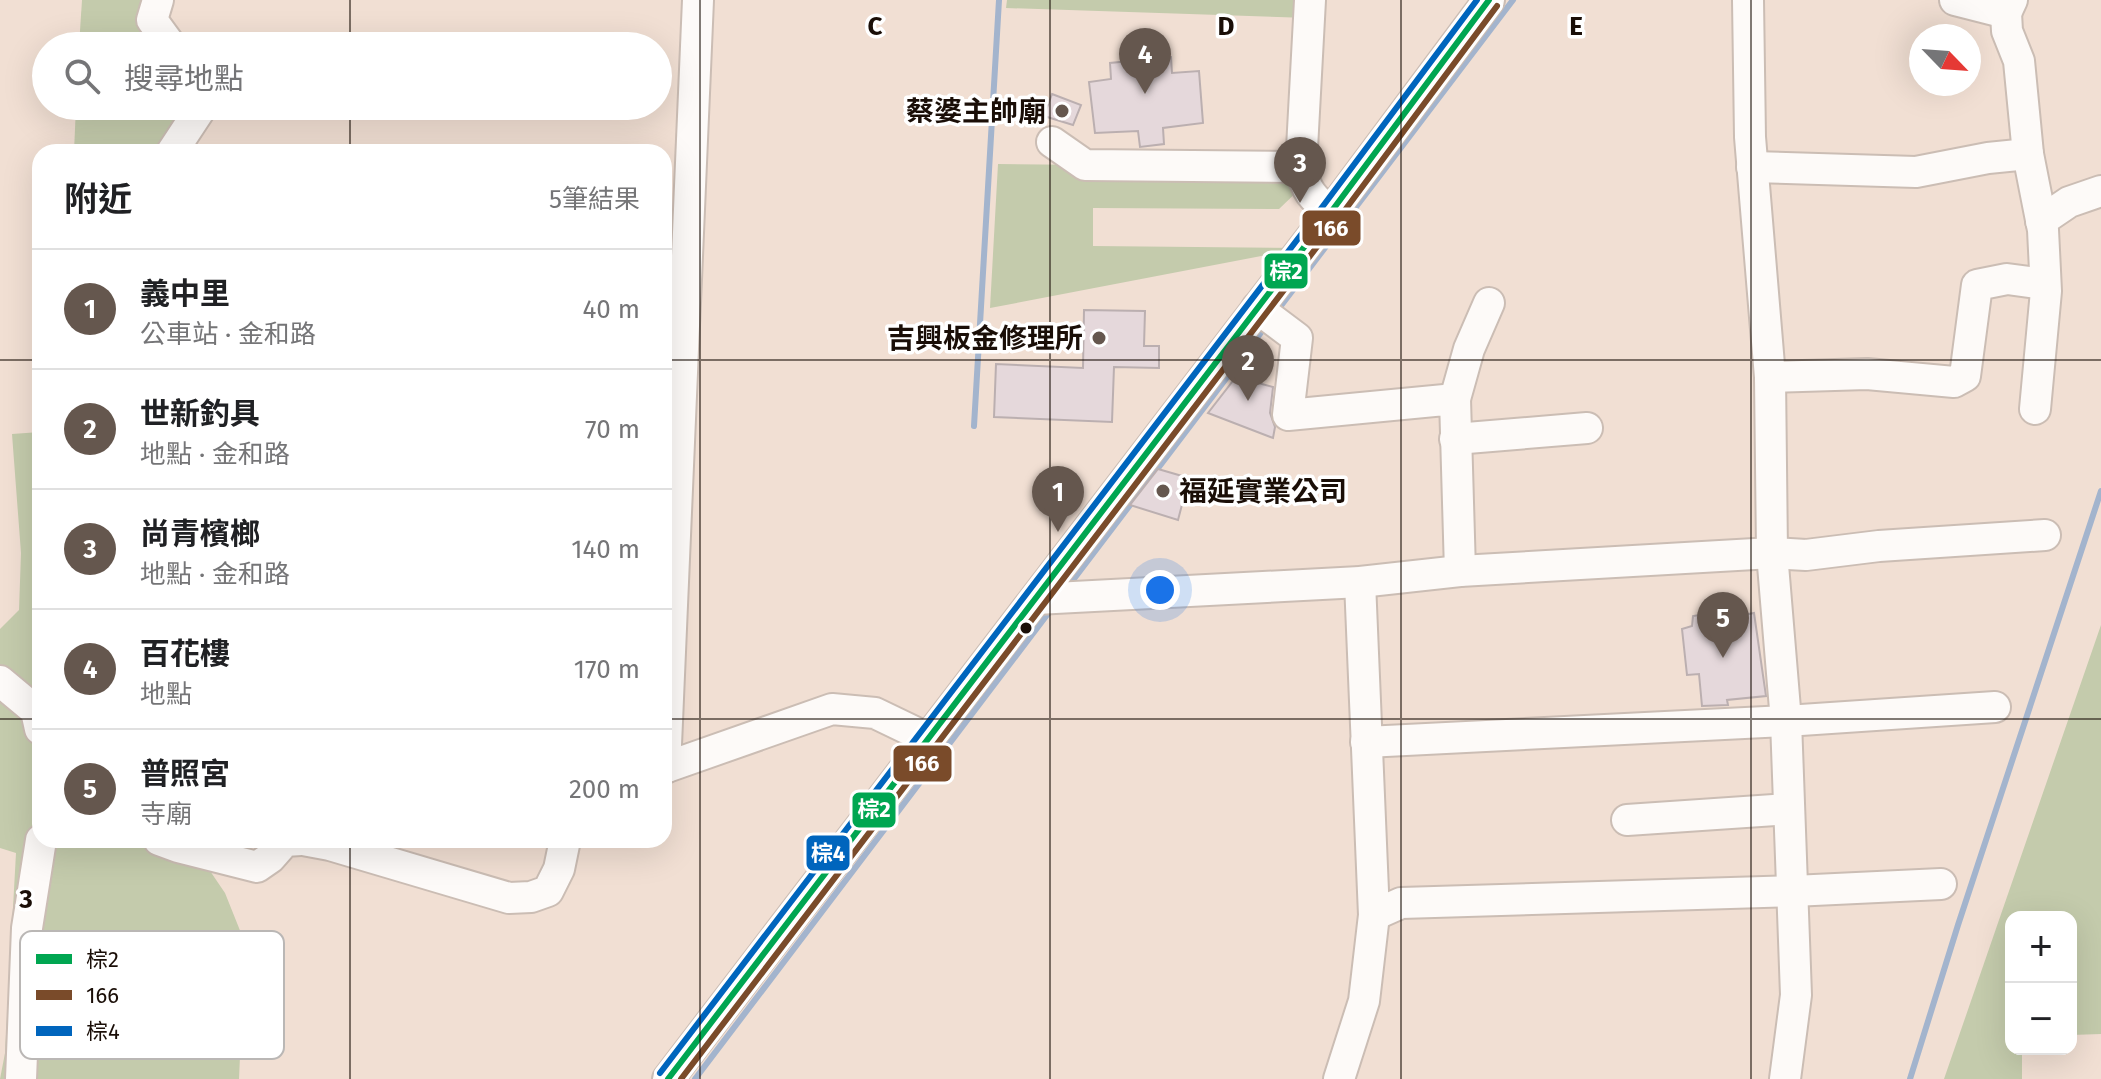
<!DOCTYPE html>
<html lang="zh-TW">
<meta charset="utf-8">
<style>
body{margin:0;font-family:"Fira Sans","Noto Sans TC",sans-serif;background:#f6f6f6;color:#202124}
.controls{position:absolute;right:24px;bottom:24px;display:grid;overflow:hidden;border-radius:16px;box-shadow:0 8px 32px #0002}
.controls button{width:72px;height:72px;display:grid;place-items:center;padding:0;border:0;border-bottom:2px solid #e0e0e0;background:#fff;color:#202124;font:40px sans-serif}
.compass{position:absolute;left:1909px;top:24px;width:72px;height:72px;border-radius:50%;background:#fff;box-shadow:0 8px 32px #0002;rotate:115deg}
.you{position:absolute;left:1160px;top:590px;width:28px;height:28px;margin:-20px;border:6px solid #fff;border-radius:50%;background:#1a73e8;box-shadow:0 0 0 12px #1a73e833}
.badge{display:grid;place-items:center;width:52px;height:52px;border-radius:50%;background:#65574e;color:#fff;font-size:26px;font-weight:700}
.pin{position:absolute;translate:-50% -66px;filter:drop-shadow(0 2px 4px #0008)}
.pin::after{content:'';position:absolute;top:42px;width:28px;height:24px;background:inherit;clip-path:polygon(0 0,100% 0,50% 100%)}
.list{margin:0;padding:0;list-style:none}
h2{display:flex;justify-content:space-between;align-items:center;height:104px;margin:0;padding:0 32px;font-size:34px}
h2 small{font-size:26px;font-weight:400;color:#757577}
.list li{display:grid;grid-template-columns:52px 1fr auto;gap:24px;align-items:center;box-sizing:border-box;height:120px;padding:0 32px;border-top:2px solid #e0e0e0}
.list b{display:block;font-size:30px;white-space:nowrap}
.list p{margin:0;font-size:26px;white-space:nowrap;color:#757577}
.list em{font-size:26px;font-style:normal;color:#757577}
.icon{flex:none;width:44px;height:44px;fill:none;stroke:currentColor;stroke-width:2;stroke-linecap:round;stroke-linejoin:round}
.map{position:relative;flex:none;width:2101px;height:1079px;overflow:hidden}
.search{position:absolute;background:#fff;box-shadow:0 8px 32px #0002;left:32px;top:32px;width:640px;height:88px;display:flex;align-items:center;gap:20px;box-sizing:border-box;padding:0 28px;border-radius:44px;color:#757577;font-size:30px}
.panel{position:absolute;background:#fff;box-shadow:0 8px 32px #0002;left:32px;top:144px;width:640px;height:704px;border-radius:24px}
.map>svg:first-child{display:block}
</style>
<div class="map">
<svg width="2101" height="1079" viewBox="0 0 2101 1079">
<rect width="100%" height="100%" fill="#f1dfd3"/>
<g fill="#c4cbac">
<polygon points="82,0 156,0 170,46 79,46"/>
<polygon points="1007,0 1309,0 1308,18 1006,8"/>
<polygon points="76,106 197,106 178,152 74,152"/>
<polygon points="998,164 1301,167 1304,185 1279,209 1093,208 1093,246 1303,248 990,308"/>
<polygon points="40,432 40,840 189,840 225,893 245,943 239,1079 0,1079 5,1053 16,853 0,848 0,629 19,610 21,553 12,434"/>
<polygon points="2101,625 2101,1034 2071,1035 2071,917 2011,917 2011,1049 2022,1049 2022,1079 1944,1079"/>
</g>
<g fill="none" stroke-linecap="round" stroke-linejoin="round">
<g stroke="#a3b4cd" stroke-width="6">
<polyline points="1277,311 1513,0"/>
<polyline points="974,426 999,0"/>
<polyline points="1067,588 1266,326"/>
<polyline points="695,1079 1053,607"/>
<polyline points="1910,1079 1958,925 2101,491"/>
</g>
</g>
<g fill="#e5d8db" stroke="#bbafb0" stroke-width="2">
<polygon points="1171,57 1172,73 1199,71 1203,123 1163,128 1164,144 1140,147 1138,131 1095,133 1089,82 1111,79 1110,63"/>
<polygon points="1052,94 1081,105 1073,125 1044,116"/>
<polygon points="1084,310 1145,311 1144,346 1159,346 1159,368 1114,367 1112,422 994,417 996,364 1083,368"/>
<polygon points="1236,377 1273,387 1270,413 1275,427 1273,438 1208,413"/>
<polygon points="1158,469 1189,478 1178,520 1130,505"/>
<polygon points="1712,613 1713,621 1754,613 1766,696 1727,700 1728,705 1702,706 1699,674 1687,675 1682,629 1692,626 1693,616"/>
</g>
<g fill="none" stroke-linecap="round" stroke-linejoin="round">
<defs>
<g id="minor">
<polyline points="158,0 152,20 171,46"/>
<path d="M1310,0L1301,167C1305,190 1313,199 1331,212"/>
<polyline points="1748,0 1750,137 1770,377 1772,553 1786,721 1796,995 1785,1079"/>
<polyline points="1955,0 2006,13 2012,0"/>
<polyline points="2006,13 2007,31 2019,61 2028,154 2043,230 2046,291 2035,409"/>
<polyline points="1052,142 1085,165 1301,167"/>
<polyline points="172,152 199,111 199,106"/>
<polyline points="1752,167 1916,172 1988,158 2028,154"/>
<polyline points="2041,221 2069,202 2101,191"/>
<polyline points="1257,308 1297,338 1288,415 1455,399 1460,571"/>
<polyline points="1770,377 1867,374 1954,382 1965,376 1977,285 2007,279 2045,284"/>
<polyline points="1455,399 1469,349 1489,303"/>
<polyline points="1455,439 1587,428"/>
<polyline points="1036,599 1360,582 1460,571 1772,553 1806,555 1879,546 2045,535"/>
<polyline points="0,681 36,711 40,729"/>
<polyline points="1366,742 1786,721 1995,707"/>
<polyline points="664,768 832,709 875,713 929,739"/>
<polyline points="665,768 698,0"/>
<polyline points="1627,820 1789,809"/>
<polyline points="159,840 178,847 257,867 270,858 285,841 301,840"/>
<polyline points="303,840 330,845 509,898 531,897 548,891 559,869 565,840"/>
<polyline points="1374,915 1401,903 1793,891 1941,884"/>
<polyline points="21,1079 27,928 41,840"/>
<polyline points="668,1079 1331,212 1489,0"/>
<polyline points="1339,1079 1364,1001 1374,915 1360,582"/>
</g>
</defs>
<use href="#minor" stroke="#cbbdb4" stroke-width="34"/>
<use href="#minor" stroke="#fdfaf8" stroke-width="30"/>
<defs>
<polyline id="bus-1" points="668,1079 1331,212 1489,0"/>
<polyline id="bus-2" points="681,1079 1339,218 1497,6"/>
<polyline id="bus-3" points="660,1073 1323,206 1477,0"/>
</defs>
<use href="#bus-1" stroke="#fff" stroke-width="12"/>
<use href="#bus-2" stroke="#fff" stroke-width="12"/>
<use href="#bus-3" stroke="#fff" stroke-width="12"/>
<use href="#bus-1" stroke="#00a651" stroke-width="6"/>
<use href="#bus-2" stroke="#7a4b2a" stroke-width="6"/>
<use href="#bus-3" stroke="#0065bd" stroke-width="6"/>
</g>
<path fill="none" stroke="#1a0e07" stroke-width="2" stroke-opacity="0.55" d="M350,0V46M700,0V1079M1050,0V1079M1401,0V1079M1751,0V1079M350,106V152M0,360H40M664,360H2101M0,719H40M664,719H2101M350,840V1079"/>
<g fill="#65574e" stroke="#fff" stroke-width="3">
<circle cx="1062" cy="111" r="8"/>
<circle cx="1099" cy="338" r="8"/>
<circle cx="1163" cy="491" r="8"/>
</g>
<circle fill="#1a0e07" stroke="#fff" stroke-width="3" cx="1026" cy="628" r="7"/>
<g text-anchor="middle" dominant-baseline="central" stroke-width="7" stroke-linejoin="round" paint-order="stroke">
<g font-size="28" font-weight="bold" fill="#1a0e07" stroke="#fff" text-anchor="end">
<text x="1046" y="111">蔡婆主帥廟</text>
<text x="1083" y="338">吉興板金修理所</text>
<text x="1179" y="491" text-anchor="start">福延實業公司</text>
</g>
</g>
<rect x="20" y="931" width="264" height="128" rx="12" fill="#fff" stroke="#bab7b5" stroke-width="2"/>
<rect x="36" y="954" width="36" height="10" fill="#00a651"/>
<rect x="36" y="990" width="36" height="10" fill="#7a4b2a"/>
<rect x="36" y="1026" width="36" height="10" fill="#0065bd"/>
<g font-size="22" fill="#1a0e07">
<text x="86" y="967">棕2</text>
<text x="86" y="1003">166</text>
<text x="86" y="1039">棕4</text>
</g>
<g font-size="26" text-anchor="middle" font-weight="bold" fill="#1a0e07" stroke="#fff" stroke-width="7" stroke-linejoin="round" paint-order="stroke">
<text x="875" y="35">C</text>
<text x="1226" y="35">D</text>
<text x="1576" y="35">E</text>
<text x="26" y="908">3</text>
</g>
<g stroke="#fff" stroke-width="3">
<rect x="1301" y="209" width="61" height="38" rx="8" fill="#7a4b2a"/>
<rect x="1263" y="252" width="46" height="38" rx="8" fill="#00a651"/>
<rect x="892" y="744" width="61" height="39" rx="8" fill="#7a4b2a"/>
<rect x="851" y="791" width="46" height="38" rx="8" fill="#00a651"/>
<rect x="805" y="834" width="46" height="38" rx="8" fill="#0065bd"/>
</g>
<g font-size="22" text-anchor="middle" font-weight="bold" fill="#fff">
<text x="1331" y="236">166</text>
<text x="1286" y="279">棕2</text>
<text x="922" y="771">166</text>
<text x="874" y="817">棕2</text>
<text x="828" y="861">棕4</text>
</g>
</svg>
<div class="controls">
<button>+</button>
<button>−</button>
</div>
<svg class="compass" viewBox="-18 -18 36 36"><path d="M0-13l5 13h-10z" fill="#e53935"/><path d="M0 13l5-13h-10z" fill="#757577"/></svg>
<div class="you"></div>
<div class="pin badge" style="left:1058px;top:532px">1</div>
<div class="pin badge" style="left:1248px;top:401px">2</div>
<div class="pin badge" style="left:1300px;top:203px">3</div>
<div class="pin badge" style="left:1145px;top:94px">4</div>
<div class="pin badge" style="left:1723px;top:658px">5</div>
<div class="search"><svg class="icon" aria-label="search" viewBox="0 0 24 24"><circle cx="10" cy="10" r="6"/><path d="M15 15l6 6"/></svg>搜尋地點</div>
<section class="panel">
<h2>附近<small>5筆結果</small></h2>
<ul class="list">
<li><span class="badge">1</span><div><b>義中里</b><p>公車站 · 金和路</p></div><em>40 m</em></li>
<li><span class="badge">2</span><div><b>世新釣具</b><p>地點 · 金和路</p></div><em>70 m</em></li>
<li><span class="badge">3</span><div><b>尚青檳榔</b><p>地點 · 金和路</p></div><em>140 m</em></li>
<li><span class="badge">4</span><div><b>百花樓</b><p>地點</p></div><em>170 m</em></li>
<li><span class="badge">5</span><div><b>普照宮</b><p>寺廟</p></div><em>200 m</em></li>
</ul>
</section>
</div>
